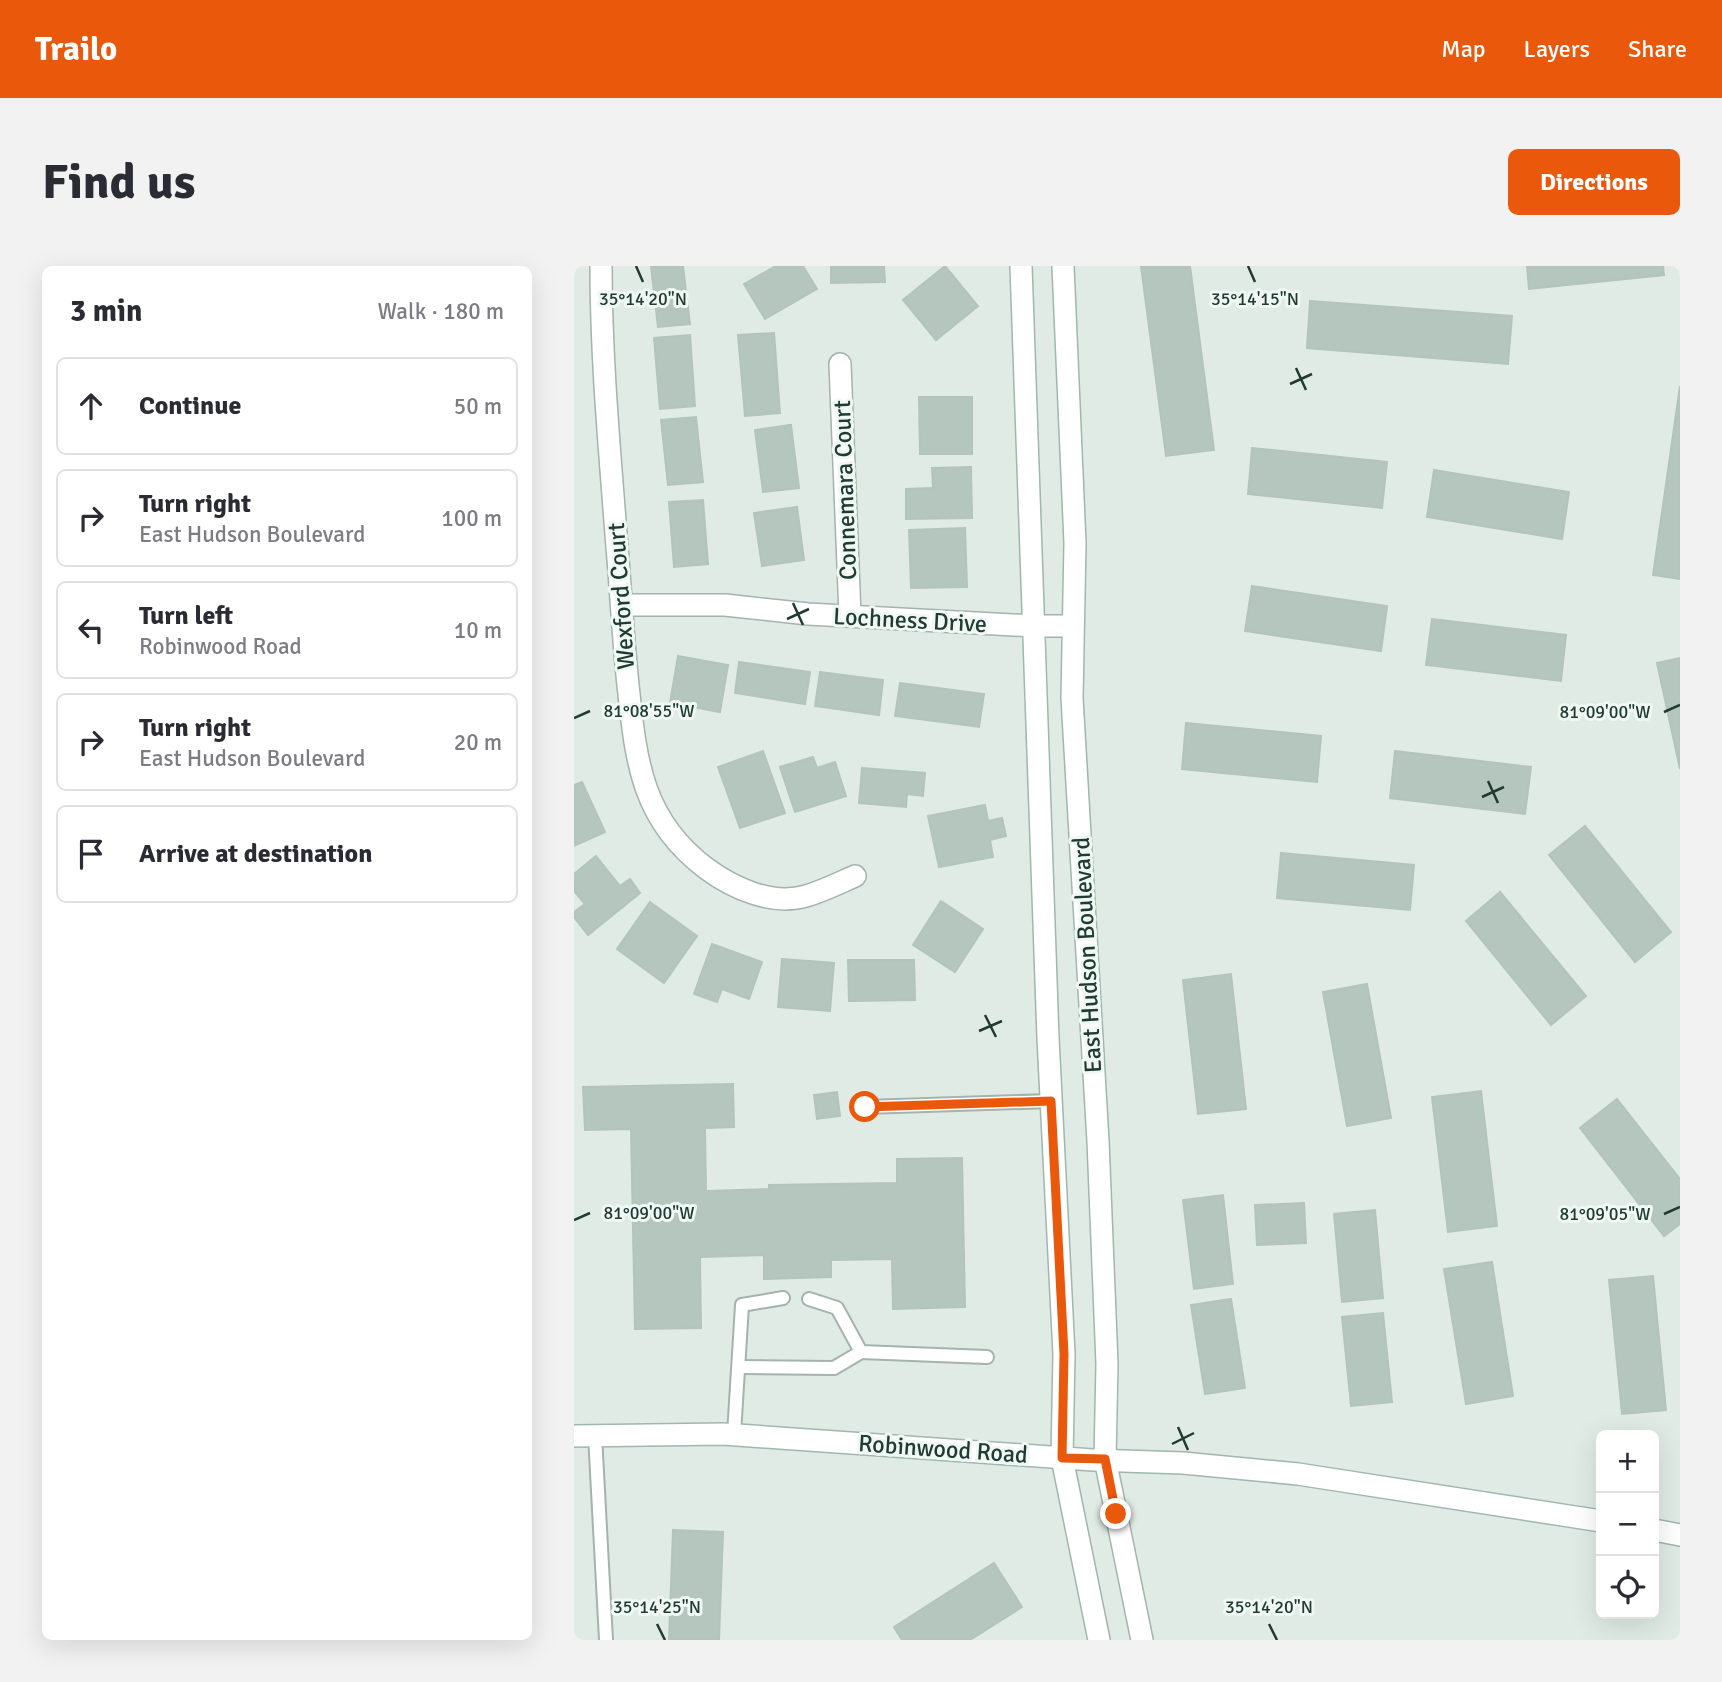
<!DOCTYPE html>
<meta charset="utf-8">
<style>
body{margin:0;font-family:Signika,sans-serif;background:#f2f2f3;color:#2b2b33}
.controls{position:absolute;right:21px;bottom:21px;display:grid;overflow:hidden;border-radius:10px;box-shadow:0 7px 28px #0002}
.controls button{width:63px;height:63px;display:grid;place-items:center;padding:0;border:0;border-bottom:2px solid #e1e1e2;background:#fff;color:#2b2b33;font:35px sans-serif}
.stop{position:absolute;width:21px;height:21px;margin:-16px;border:5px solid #ea580c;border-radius:50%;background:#fff}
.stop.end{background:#ea580c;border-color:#fff;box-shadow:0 2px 7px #0008}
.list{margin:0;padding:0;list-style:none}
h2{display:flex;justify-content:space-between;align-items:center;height:91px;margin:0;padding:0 28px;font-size:30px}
h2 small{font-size:23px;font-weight:400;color:#7c7c81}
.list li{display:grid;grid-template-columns:46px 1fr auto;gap:21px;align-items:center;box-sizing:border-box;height:98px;margin:0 14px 14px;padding:0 14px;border:2px solid #e1e1e2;border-radius:10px}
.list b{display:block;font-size:26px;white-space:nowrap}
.list p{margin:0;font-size:23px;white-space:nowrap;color:#7c7c81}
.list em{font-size:23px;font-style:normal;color:#7c7c81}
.icon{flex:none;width:38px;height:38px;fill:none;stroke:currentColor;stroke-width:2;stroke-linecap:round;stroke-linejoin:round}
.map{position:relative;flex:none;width:1106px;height:1374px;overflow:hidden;border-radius:10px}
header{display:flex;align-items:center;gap:42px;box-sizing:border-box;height:98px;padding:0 35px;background:#ea580c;color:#fff}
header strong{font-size:33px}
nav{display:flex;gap:38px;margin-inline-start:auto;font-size:24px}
.intro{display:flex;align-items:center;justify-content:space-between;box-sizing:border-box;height:168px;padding:0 42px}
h1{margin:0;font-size:49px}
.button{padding:18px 32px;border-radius:10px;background:#ea580c;color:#fff;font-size:24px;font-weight:700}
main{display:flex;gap:42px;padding:0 42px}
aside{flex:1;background:#fff;border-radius:10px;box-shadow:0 7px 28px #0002}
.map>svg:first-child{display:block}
</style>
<header>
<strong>Trailo</strong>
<nav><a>Map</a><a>Layers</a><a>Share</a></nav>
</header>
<div class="intro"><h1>Find us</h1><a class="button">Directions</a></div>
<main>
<aside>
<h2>3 min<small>Walk · 180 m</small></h2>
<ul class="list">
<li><svg class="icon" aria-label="ahead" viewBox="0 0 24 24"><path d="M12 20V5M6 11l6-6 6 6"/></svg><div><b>Continue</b></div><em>50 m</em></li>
<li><svg class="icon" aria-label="right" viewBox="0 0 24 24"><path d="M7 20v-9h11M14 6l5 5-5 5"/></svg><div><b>Turn right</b><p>East Hudson Boulevard</p></div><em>100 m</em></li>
<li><svg class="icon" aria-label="left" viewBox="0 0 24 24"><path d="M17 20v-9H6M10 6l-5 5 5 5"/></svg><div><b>Turn left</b><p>Robinwood Road</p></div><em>10 m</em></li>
<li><svg class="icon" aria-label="right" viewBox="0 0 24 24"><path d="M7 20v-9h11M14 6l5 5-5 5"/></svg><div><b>Turn right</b><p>East Hudson Boulevard</p></div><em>20 m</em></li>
<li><svg class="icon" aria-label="arrive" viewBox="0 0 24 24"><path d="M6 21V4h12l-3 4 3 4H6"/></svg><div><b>Arrive at destination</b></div></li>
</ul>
</aside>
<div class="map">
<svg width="1106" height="1374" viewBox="0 0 1106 1374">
<rect width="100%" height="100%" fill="#e0ebe6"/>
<g fill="#b5c6bf" stroke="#b3c4bd" stroke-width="2">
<polygon points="77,0 109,0 116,58 84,61"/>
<polygon points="202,0 229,0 243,23 191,53 170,18"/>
<polygon points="257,0 310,0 311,16 257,17"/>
<polygon points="371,0 404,40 362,74 329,34"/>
<polygon points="567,0 616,0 640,184 592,190"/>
<polygon points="953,0 1089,0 1090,9 955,23"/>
<polygon points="736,35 938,50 934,98 733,82"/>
<polygon points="200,67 206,147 171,150 164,69"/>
<polygon points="116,69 121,140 86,143 80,72"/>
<polygon points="1106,120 1106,313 1079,309"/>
<polygon points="345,131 398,131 398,188 346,188"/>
<polygon points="122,151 129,216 94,219 87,154"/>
<polygon points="217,159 225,222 189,226 181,164"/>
<polygon points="678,182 813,196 808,242 674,228"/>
<polygon points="397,201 398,252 332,253 332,223 359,222 358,202"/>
<polygon points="860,204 995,226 988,273 853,251"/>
<polygon points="129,234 134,298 100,301 95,236"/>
<polygon points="223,241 230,294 188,300 180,247"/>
<polygon points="391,262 393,321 337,322 335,264"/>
<polygon points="678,320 813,340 807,385 671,365"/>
<polygon points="858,353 992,369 987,415 852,399"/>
<polygon points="104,390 154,399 146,446 96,437"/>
<polygon points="1106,392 1106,503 1083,397"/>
<polygon points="165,396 236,406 231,438 161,427"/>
<polygon points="246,406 309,414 305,449 241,440"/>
<polygon points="326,417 410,428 405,461 321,450"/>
<polygon points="612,457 747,470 743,516 608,503"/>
<polygon points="189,485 211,547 166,562 144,501"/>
<polygon points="821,485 957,501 951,548 816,532"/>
<polygon points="239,491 243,502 261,496 272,530 221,546 206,501"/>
<polygon points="288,502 351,507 349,530 333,528 332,541 285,537"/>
<polygon points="8,516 31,566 0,580 0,519"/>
<polygon points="411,539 414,555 428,552 432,570 416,574 419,591 365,601 354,550"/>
<polygon points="1011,560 1097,666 1061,696 975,589"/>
<polygon points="707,587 840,599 836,644 703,632"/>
<polygon points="22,590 46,620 56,613 66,627 14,669 0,651 0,646 11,638 0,625 0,608"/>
<polygon points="926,626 1012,730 977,759 892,655"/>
<polygon points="367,635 409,663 381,706 339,679"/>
<polygon points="76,636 123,670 90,717 43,683"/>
<polygon points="138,678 188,696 175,733 148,723 143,736 120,728"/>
<polygon points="208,693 260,697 256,745 204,741"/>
<polygon points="274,694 340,694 341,734 275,735"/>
<polygon points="657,708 672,843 624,848 609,714"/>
<polygon points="793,718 817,852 773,860 749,726"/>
<polygon points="159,818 160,861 131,862 132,925 195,923 195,919 323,917 323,893 388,892 391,1041 319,1043 318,993 257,994 257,1011 190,1013 190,989 126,991 127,1062 61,1063 57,863 11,864 9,821"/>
<polygon points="907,825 923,960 874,966 858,831"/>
<polygon points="263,826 266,850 243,853 240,829"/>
<polygon points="1043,833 1106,913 1106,958 1090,970 1006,862"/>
<polygon points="649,929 659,1018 620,1023 609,934"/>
<polygon points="730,937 732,977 683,979 681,939"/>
<polygon points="801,944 809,1032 768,1036 760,948"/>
<polygon points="918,996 939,1130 892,1138 870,1003"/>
<polygon points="1079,1010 1092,1144 1048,1148 1035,1014"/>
<polygon points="657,1033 671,1122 631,1128 617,1039"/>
<polygon points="809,1047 818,1136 777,1140 768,1051"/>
<polygon points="99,1264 149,1266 145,1374 95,1374"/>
<polygon points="420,1297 448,1341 396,1374 328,1374 320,1361"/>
</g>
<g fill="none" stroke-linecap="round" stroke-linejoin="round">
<defs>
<g id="service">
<polyline points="291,841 477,835"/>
<polyline points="235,1033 263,1042 287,1086 413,1091"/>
<polyline points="165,1101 260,1102 287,1086"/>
<polyline points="160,1168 168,1039 209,1032"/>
<polyline points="21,1169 32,1374"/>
</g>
<g id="minor">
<path d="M27,0C27,94 36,188 43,281C47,327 49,373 54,419C62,494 67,554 133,603C159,622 198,640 232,630C249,625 265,617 281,610"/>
<polyline points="266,98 276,350"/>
<polyline points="48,339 151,339 234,348 460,360 498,360"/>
</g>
<g id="secondary">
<polyline points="447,0 474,772 490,1088 488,1192 525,1374"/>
<polyline points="489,0 501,277 498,432 524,875 533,1098 531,1193 568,1374"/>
<polyline points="0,1170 149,1168 519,1194 609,1197 724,1208 1027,1255"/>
<polyline points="1080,1264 1106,1269"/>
</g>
</defs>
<use href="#service" stroke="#a3b3ad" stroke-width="16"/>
<use href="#minor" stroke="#a3b3ad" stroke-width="24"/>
<use href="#secondary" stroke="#9fb7ae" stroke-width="24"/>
<use href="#service" stroke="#fff" stroke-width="12"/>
<use href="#minor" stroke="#fff" stroke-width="21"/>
<use href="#secondary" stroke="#fff" stroke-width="21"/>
</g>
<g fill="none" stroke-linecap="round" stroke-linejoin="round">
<polyline stroke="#ea580c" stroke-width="9" points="291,841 477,835 490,1088 488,1192 531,1193 542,1248"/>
</g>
<path fill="none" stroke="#213b34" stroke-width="2.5" d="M62,0L69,16M674,0L681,16M722,102L732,124M716,118L738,108M219,337L229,359M213,353L235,343M1090,446L1106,439M0,452L16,445M914,515L924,537M908,531L930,521M411,749L422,771M405,765L428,755M1090,948L1106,941M0,954L16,947M604,1161L614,1184M598,1178L620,1167M83,1358L91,1374M695,1358L703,1374"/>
<g text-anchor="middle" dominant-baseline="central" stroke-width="6" stroke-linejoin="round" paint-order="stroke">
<g font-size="24" fill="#213b34" stroke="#f0f8f4">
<text transform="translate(271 224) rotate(-92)">Connemara Court</text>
<text transform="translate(47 330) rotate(-94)">Wexford Court</text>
<text transform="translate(336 354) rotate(3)">Lochness Drive</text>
<text transform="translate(513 689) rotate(-93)">East Hudson Boulevard</text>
<text transform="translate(369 1183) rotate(4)">Robinwood Road</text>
</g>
</g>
<g font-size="18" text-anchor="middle" fill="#213b34" stroke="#f0f8f4" stroke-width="6" stroke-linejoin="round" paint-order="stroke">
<text x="69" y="39">35°14'20"N</text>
<text x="681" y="39">35°14'15"N</text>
<text x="75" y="451">81°08'55"W</text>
<text x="1031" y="452">81°09'00"W</text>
<text x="75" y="953">81°09'00"W</text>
<text x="1031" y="954">81°09'05"W</text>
<text x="83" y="1347">35°14'25"N</text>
<text x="695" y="1347">35°14'20"N</text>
</g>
</svg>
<div class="controls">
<button>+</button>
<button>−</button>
<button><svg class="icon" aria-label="locate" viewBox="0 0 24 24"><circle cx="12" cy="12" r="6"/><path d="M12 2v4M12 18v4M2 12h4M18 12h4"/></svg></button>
</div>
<div class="stop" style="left:291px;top:841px"></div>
<div class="stop end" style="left:542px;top:1248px"></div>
</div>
</main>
